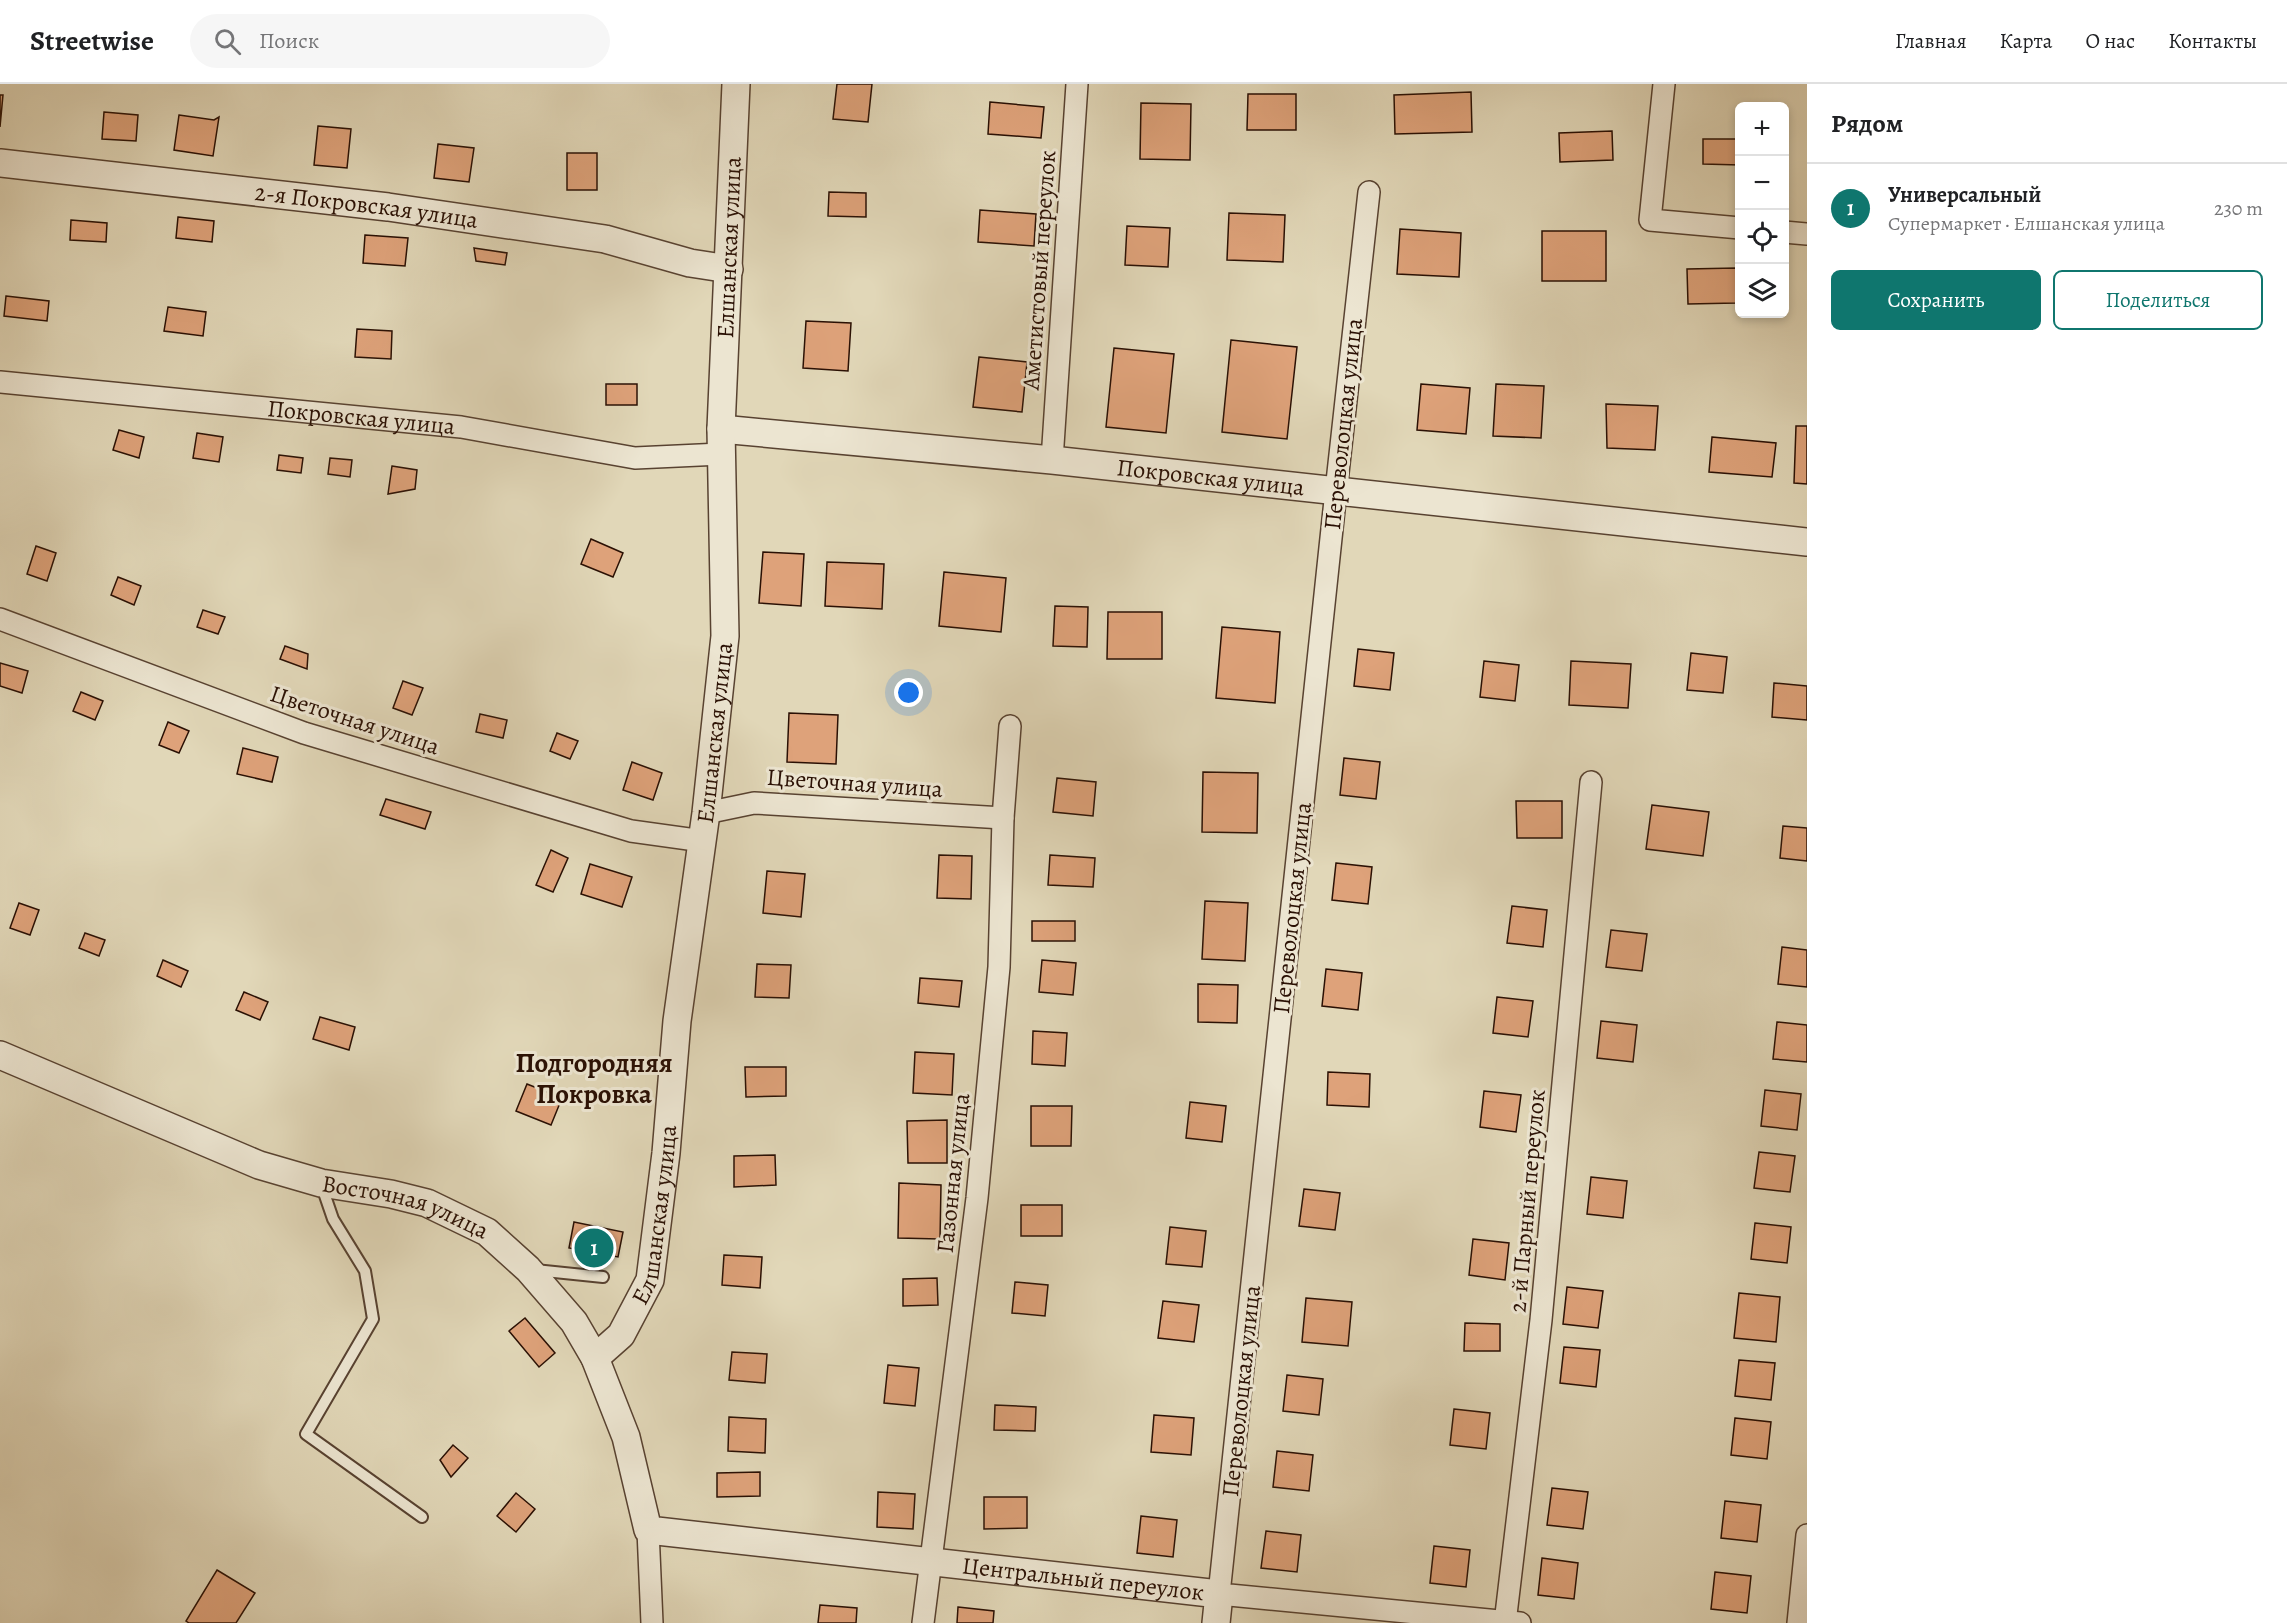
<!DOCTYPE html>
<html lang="ru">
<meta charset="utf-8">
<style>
body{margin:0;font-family:Alegreya,serif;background:#f6f6f6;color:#202124}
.controls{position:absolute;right:18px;top:18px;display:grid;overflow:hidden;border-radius:9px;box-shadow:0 3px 9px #0003}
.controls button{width:54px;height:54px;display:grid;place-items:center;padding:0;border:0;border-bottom:2px solid #e0e0e0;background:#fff;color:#202124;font:30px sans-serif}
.you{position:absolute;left:909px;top:609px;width:21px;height:21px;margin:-15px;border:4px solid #fff;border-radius:50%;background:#1a73e8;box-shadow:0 0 0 9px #1a73e833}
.badge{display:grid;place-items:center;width:39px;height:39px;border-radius:50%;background:#0f766e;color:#fff;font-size:20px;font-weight:700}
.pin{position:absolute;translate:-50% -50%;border:3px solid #fff;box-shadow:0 2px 6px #0006}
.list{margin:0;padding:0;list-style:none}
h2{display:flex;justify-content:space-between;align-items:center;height:78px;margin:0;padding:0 24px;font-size:26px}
h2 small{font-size:20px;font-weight:400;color:#757577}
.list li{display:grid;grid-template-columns:39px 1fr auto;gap:18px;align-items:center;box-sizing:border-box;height:90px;padding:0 24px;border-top:2px solid #e0e0e0}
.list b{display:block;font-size:22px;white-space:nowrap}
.list p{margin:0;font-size:20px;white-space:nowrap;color:#757577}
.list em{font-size:20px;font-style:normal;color:#757577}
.actions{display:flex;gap:12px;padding:18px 24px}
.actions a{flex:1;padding:14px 0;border:2px solid #0f766e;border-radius:9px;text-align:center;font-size:21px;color:#0f766e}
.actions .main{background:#0f766e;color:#fff}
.icon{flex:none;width:33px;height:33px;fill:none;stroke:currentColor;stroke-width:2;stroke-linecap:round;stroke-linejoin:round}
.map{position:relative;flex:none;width:1807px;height:1539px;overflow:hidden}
header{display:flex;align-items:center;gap:36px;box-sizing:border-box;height:84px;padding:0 30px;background:#fff;border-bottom:2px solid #e0e0e0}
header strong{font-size:28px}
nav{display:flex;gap:33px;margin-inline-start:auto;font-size:21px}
.search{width:420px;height:54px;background:#f6f6f6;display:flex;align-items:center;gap:15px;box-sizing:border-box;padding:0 21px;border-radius:33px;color:#757577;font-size:22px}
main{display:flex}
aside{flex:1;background:#fff}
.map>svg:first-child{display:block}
</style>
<header>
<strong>Streetwise</strong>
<div class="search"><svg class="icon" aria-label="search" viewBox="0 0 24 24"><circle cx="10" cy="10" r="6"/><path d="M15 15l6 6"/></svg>Поиск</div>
<nav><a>Главная</a><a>Карта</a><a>О нас</a><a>Контакты</a></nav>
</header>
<main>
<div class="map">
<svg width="1807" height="1539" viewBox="0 0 1807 1539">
<rect width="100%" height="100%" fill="#e1d7b8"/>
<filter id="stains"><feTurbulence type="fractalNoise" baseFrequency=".00333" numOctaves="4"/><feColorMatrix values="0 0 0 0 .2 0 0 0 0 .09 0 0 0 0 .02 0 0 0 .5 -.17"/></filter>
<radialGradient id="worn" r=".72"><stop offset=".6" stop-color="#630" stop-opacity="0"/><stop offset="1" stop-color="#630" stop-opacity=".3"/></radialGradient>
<g fill="#dea27a" stroke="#2a1004" stroke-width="1.5">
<polygon points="837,0 872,0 868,38 833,35"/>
<polygon points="1471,8 1472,48 1395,50 1394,11"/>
<polygon points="1248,10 1296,10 1296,46 1247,46"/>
<polygon points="0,11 3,11 0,43"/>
<polygon points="990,18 1044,23 1041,54 988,50"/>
<polygon points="1141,19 1191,20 1190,76 1140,75"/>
<polygon points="104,28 138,31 136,57 102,55"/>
<polygon points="179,31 214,36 219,33 213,72 174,66"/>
<polygon points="318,42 351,45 347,84 314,81"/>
<polygon points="1612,47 1613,76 1560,78 1559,49"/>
<polygon points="1703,55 1740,55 1740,81 1703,80"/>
<polygon points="438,60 474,64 469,98 434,94"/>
<rect x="567" y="69" width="30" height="37"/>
<polygon points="829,108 866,109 866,133 828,132"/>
<polygon points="980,126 1036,130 1034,162 978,158"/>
<polygon points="1229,129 1285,131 1283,178 1227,176"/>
<polygon points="178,133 214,137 212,158 176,154"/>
<polygon points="71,136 107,139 106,158 70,156"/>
<polygon points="1127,142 1170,144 1168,183 1125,181"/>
<polygon points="1400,145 1461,149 1459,193 1397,190"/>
<rect x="1542" y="147" width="64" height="50"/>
<polygon points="365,151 408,154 405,182 363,179"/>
<polygon points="474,164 507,169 505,181 476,177"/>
<polygon points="1736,184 1736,219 1688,220 1687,185"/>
<polygon points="6,212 49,217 47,237 4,232"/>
<polygon points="168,223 206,228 203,252 164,247"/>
<polygon points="806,237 851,239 848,287 803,284"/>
<polygon points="357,245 392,247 391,275 355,273"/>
<polygon points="1231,256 1297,263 1287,355 1222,348"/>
<polygon points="1114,264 1174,270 1166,349 1106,343"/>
<polygon points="979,273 1027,278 1022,328 973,323"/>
<rect x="606" y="300" width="31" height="21"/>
<polygon points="1421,300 1470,304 1466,350 1417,346"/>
<polygon points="1496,300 1544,302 1541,354 1493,352"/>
<polygon points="1606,320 1658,322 1655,366 1607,364"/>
<polygon points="1796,342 1807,342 1807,400 1794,399"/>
<polygon points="119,346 144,353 139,374 113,366"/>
<polygon points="197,349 223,353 219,378 193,374"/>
<polygon points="1712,353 1776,359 1772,393 1709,388"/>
<polygon points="279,371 303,374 301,389 277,386"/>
<polygon points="330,374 352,376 350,393 328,390"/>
<polygon points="392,382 417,386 415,405 388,410"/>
<polygon points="591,455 623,469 613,493 581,480"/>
<polygon points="36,462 56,469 47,497 27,490"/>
<polygon points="763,468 804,470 801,522 759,519"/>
<polygon points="827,478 884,480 882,525 825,522"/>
<polygon points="944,488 1006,494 1001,548 939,542"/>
<polygon points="118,493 141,502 134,521 111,511"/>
<polygon points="1055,522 1088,523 1087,563 1053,562"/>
<polygon points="203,526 225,533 218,550 197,543"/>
<polygon points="1108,528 1162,528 1162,575 1107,575"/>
<polygon points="1222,543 1280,548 1275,619 1216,614"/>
<polygon points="285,562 308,570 307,585 280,575"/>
<polygon points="1358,565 1394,569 1390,606 1354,602"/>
<polygon points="1691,569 1727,573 1723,609 1687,606"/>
<polygon points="1484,577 1519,581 1515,617 1480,613"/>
<polygon points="1571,577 1631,580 1628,624 1569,621"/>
<polygon points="0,579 28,587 22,609 0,602"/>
<polygon points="403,597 423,604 412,631 393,624"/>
<polygon points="1774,599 1807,602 1807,636 1772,633"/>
<polygon points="81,608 103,617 95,636 73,627"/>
<polygon points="789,629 838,631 836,680 787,678"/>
<polygon points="480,630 507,636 503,654 476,648"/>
<polygon points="168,638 189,647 179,669 159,661"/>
<polygon points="557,649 578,657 570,675 550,667"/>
<polygon points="243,664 278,673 272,698 237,690"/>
<polygon points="1344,674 1380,678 1376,715 1340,711"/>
<polygon points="632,678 662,689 653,716 623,706"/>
<polygon points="1203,688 1258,689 1257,749 1202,748"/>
<polygon points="1057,694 1096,698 1093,732 1053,728"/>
<polygon points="386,715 431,728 425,745 380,731"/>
<polygon points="1516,717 1562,717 1562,754 1517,754"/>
<polygon points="1652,721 1709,728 1703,772 1646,765"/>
<polygon points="1783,742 1807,744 1807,777 1780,774"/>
<polygon points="551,766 568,774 553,808 536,801"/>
<polygon points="939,771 972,772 971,815 937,814"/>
<polygon points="1050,771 1095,774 1093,803 1048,801"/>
<polygon points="1336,779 1372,783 1368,820 1332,816"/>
<polygon points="590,780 632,793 622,823 581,810"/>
<polygon points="767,787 805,790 801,833 763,829"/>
<polygon points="1205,817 1248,819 1245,877 1202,875"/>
<polygon points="19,819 39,826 30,851 10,844"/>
<polygon points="1512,822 1547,826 1543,863 1507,859"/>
<rect x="1032" y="837" width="43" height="20"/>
<polygon points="1611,846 1647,850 1642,887 1606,883"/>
<polygon points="85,849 105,856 99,872 79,864"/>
<polygon points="1782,863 1807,866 1807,903 1778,900"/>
<polygon points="163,876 188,887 181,903 157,892"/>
<polygon points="1042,876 1076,879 1073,911 1039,908"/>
<polygon points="757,880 791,881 789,914 755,913"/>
<polygon points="1326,885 1362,889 1358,926 1322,922"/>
<polygon points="920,894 962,897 959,923 918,919"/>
<polygon points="1198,900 1238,901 1237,939 1198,938"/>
<polygon points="244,908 268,918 260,936 236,926"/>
<polygon points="1497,913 1533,917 1528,953 1493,949"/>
<polygon points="320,933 355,943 349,966 313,955"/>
<polygon points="1601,937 1637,941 1633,978 1597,974"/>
<polygon points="1777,938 1807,941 1807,978 1773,975"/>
<polygon points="1033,947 1067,949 1065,982 1032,980"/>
<polygon points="915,968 954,970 952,1011 913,1009"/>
<polygon points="745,983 786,983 786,1012 746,1013"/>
<polygon points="1328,988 1370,990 1369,1023 1327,1021"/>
<polygon points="527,1000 562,1014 551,1041 516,1027"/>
<polygon points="1765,1006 1801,1010 1797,1046 1761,1042"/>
<polygon points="1484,1007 1521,1011 1516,1048 1480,1043"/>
<polygon points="1190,1018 1226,1022 1222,1058 1186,1054"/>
<polygon points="1031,1022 1072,1022 1071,1062 1031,1062"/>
<polygon points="947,1036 947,1079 908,1079 907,1037"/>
<polygon points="1759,1068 1795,1072 1790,1108 1754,1104"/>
<polygon points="775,1071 776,1101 734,1103 734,1072"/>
<polygon points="1591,1093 1627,1097 1623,1134 1587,1130"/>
<polygon points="899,1099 941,1101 940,1155 898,1154"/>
<polygon points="1304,1105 1340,1109 1335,1146 1299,1142"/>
<rect x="1021" y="1121" width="41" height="31"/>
<polygon points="574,1138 623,1148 618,1173 569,1164"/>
<polygon points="1755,1139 1791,1143 1787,1179 1751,1175"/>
<polygon points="1170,1143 1206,1147 1202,1183 1166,1180"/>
<polygon points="1473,1155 1509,1159 1505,1196 1469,1191"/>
<polygon points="724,1171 762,1173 760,1204 722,1201"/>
<polygon points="937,1194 938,1221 903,1222 903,1195"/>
<polygon points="1015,1198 1048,1201 1045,1232 1012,1229"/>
<polygon points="1567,1203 1603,1207 1598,1244 1563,1240"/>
<polygon points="1739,1209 1780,1213 1776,1258 1734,1254"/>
<polygon points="1306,1214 1352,1218 1348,1262 1302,1258"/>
<polygon points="1163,1217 1199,1221 1194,1258 1158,1254"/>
<polygon points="525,1234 555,1269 539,1283 509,1247"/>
<polygon points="1465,1239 1500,1240 1500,1267 1464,1267"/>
<polygon points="1564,1263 1600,1266 1596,1303 1560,1299"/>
<polygon points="732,1268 767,1270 765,1299 729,1296"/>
<polygon points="1739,1276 1775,1279 1771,1316 1735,1312"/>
<polygon points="888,1281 919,1284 915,1322 884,1319"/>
<polygon points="1287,1291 1323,1295 1319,1331 1283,1327"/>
<polygon points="995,1321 1036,1323 1035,1347 994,1346"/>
<polygon points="1454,1325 1490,1329 1486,1365 1450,1361"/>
<polygon points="1154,1331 1194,1334 1191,1371 1151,1368"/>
<polygon points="729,1333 766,1335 765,1369 728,1367"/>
<polygon points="1735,1334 1771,1338 1767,1375 1731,1371"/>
<polygon points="453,1361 468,1374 451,1393 440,1376"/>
<polygon points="1277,1367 1313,1371 1309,1407 1273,1403"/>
<polygon points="760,1388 760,1412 717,1413 717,1389"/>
<polygon points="1552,1404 1588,1408 1583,1445 1547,1441"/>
<polygon points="878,1408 915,1410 913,1445 877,1443"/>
<polygon points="516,1409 535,1425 516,1448 497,1432"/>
<polygon points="984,1413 1027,1413 1027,1444 984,1445"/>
<polygon points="1725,1417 1761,1421 1757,1458 1721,1454"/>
<polygon points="1141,1432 1177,1436 1173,1473 1137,1469"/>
<polygon points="1266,1447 1301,1451 1297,1488 1261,1484"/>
<polygon points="1434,1462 1470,1466 1466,1503 1430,1499"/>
<polygon points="1542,1474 1578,1479 1574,1515 1538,1511"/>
<polygon points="217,1486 255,1509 236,1539 189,1539 186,1537"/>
<polygon points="1715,1488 1751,1492 1747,1529 1711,1525"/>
<polygon points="820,1521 857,1524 856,1539 818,1539"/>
<polygon points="958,1523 994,1527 993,1539 957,1539"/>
</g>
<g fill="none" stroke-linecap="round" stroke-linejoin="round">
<defs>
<g id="service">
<polyline points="321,1100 333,1135 365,1187 373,1235 306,1350 422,1433"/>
<polyline points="535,1186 603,1193"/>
</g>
<g id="minor">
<polyline points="1664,0 1650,136 1740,144"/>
<polyline points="1369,108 1336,407 1219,1510 1520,1539"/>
<polyline points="1784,148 1807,150"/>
<path id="s1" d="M0,298L461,343L635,374L721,370"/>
<polyline points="1052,376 1077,0"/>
<polyline points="0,535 304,649 631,747 703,757"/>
<polyline points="706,729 754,719 1003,734"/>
<polyline points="648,1446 652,1539"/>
<polyline points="923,1539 977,1114 999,883 1003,734 1010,642"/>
<polyline points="1505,1539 1541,1236 1591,698"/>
<polyline points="1798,1539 1807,1451"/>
</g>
<g id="tertiary">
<path id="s2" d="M0,79L388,123L605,155L690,179L729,185"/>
<path id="s3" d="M721,345L1052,376L1807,458"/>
<path id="s4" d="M0,971L259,1081L321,1099L391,1110L427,1119L487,1148L528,1185L574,1238L595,1274L626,1353L648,1446L1219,1510L1216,1539"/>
<path id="s5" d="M595,1274L621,1251L650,1196L666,1069L677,937L706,729L725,552L721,345L736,0"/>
</g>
</defs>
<use href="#service" stroke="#584231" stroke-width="14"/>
<use href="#minor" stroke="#584231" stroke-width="24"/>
<use href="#tertiary" stroke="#584231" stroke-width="30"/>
<use href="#service" stroke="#ece5d1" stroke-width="10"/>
<use href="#minor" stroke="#ece5d1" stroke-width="21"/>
<use href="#tertiary" stroke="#ece5d1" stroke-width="27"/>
</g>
<g text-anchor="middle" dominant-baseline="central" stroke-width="6" stroke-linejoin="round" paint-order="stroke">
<g font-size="24" fill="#2a1004" stroke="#ece5d1">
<text stroke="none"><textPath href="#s2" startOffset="369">2-я Покровская улица</textPath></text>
<text stroke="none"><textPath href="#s5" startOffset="1134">Елшанская улица</textPath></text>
<text transform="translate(1039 186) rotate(-86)">Аметистовый переулок</text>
<text stroke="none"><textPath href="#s1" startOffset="363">Покровская улица</textPath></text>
<text transform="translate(1343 340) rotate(-84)">Переволоцкая улица</text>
<text stroke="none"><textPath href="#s3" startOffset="492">Покровская улица</textPath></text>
<text transform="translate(355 636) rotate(18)">Цветочная улица</text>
<text stroke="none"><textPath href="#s5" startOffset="648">Елшанская улица</textPath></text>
<text transform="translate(855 699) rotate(4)">Цветочная улица</text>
<text transform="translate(1292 824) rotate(-84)">Переволоцкая улица</text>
<text transform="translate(953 1089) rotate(-84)">Газонная улица</text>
<text transform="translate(1527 1117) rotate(-85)">2-й Парный переулок</text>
<text stroke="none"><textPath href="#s4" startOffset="434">Восточная улица</textPath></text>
<text stroke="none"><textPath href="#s5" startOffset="162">Елшанская улица</textPath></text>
<text transform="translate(1241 1307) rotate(-84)">Переволоцкая улица</text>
<text stroke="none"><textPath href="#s4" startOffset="1306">Центральный переулок</textPath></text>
</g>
<g font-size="27" font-weight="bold" fill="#2a1004" stroke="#ece5d1">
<text x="594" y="979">Подгородняя<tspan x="594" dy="31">Покровка</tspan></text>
</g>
</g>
<rect width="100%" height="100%" filter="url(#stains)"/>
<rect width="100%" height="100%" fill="url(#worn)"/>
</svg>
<div class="controls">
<button>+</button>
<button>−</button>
<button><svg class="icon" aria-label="locate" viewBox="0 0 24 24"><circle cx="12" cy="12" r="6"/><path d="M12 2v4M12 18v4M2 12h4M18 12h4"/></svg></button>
<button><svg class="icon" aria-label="layers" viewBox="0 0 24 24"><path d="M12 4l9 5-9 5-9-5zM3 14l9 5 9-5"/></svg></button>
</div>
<div class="you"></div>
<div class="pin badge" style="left:594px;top:1164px">1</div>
</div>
<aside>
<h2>Рядом<small></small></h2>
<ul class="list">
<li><span class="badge">1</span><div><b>Универсальный</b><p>Супермаркет · Елшанская улица</p></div><em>230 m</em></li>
</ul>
<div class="actions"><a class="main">Сохранить</a><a>Поделиться</a></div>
</aside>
</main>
